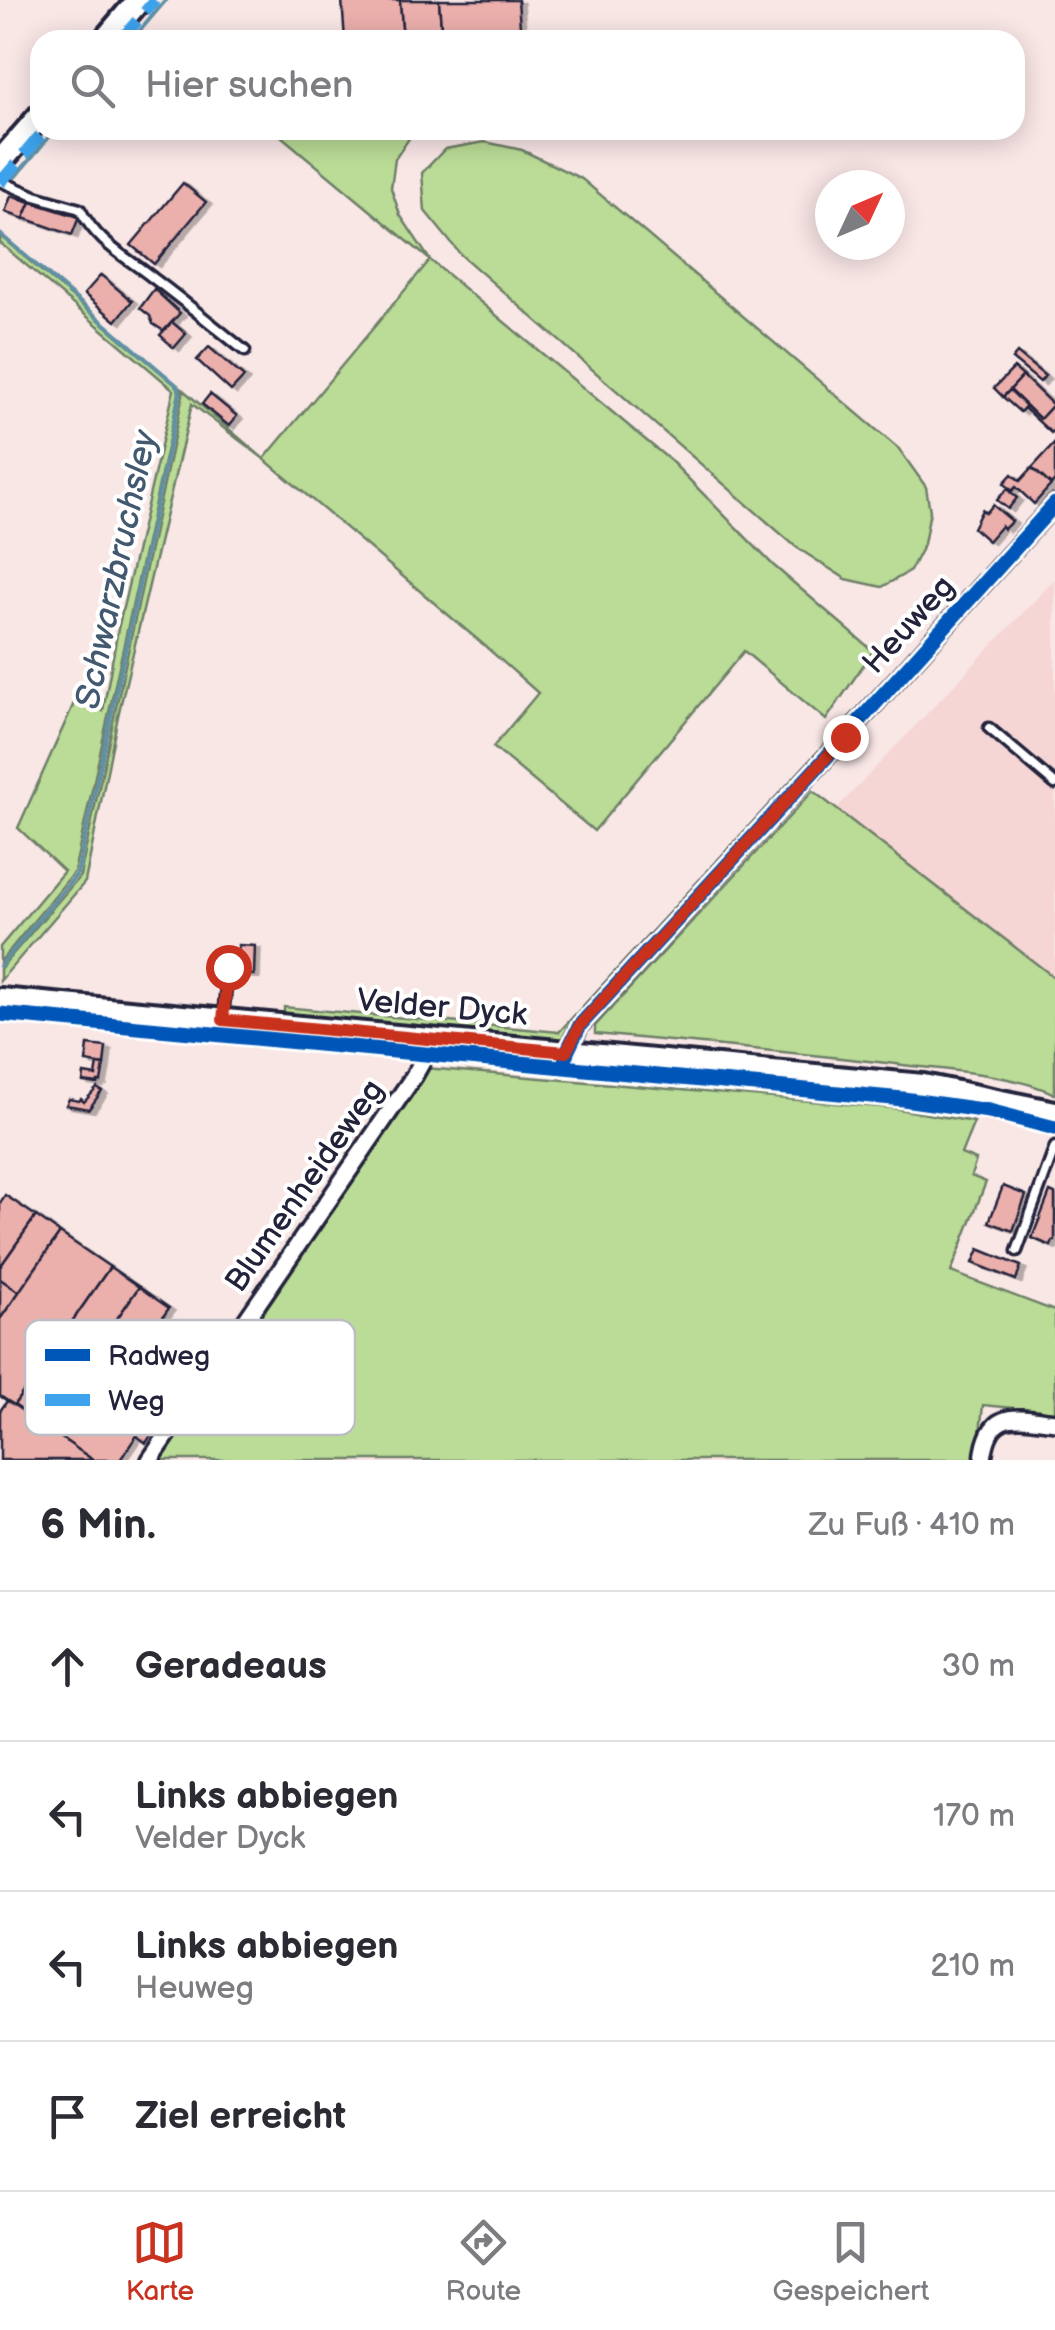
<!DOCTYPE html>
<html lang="de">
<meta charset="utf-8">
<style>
body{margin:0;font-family:"Balsamiq Sans",sans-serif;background:#f7f7f7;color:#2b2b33}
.compass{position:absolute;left:815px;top:170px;width:90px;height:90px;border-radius:50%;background:#fff;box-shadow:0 5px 25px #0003;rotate:46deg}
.stop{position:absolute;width:30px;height:30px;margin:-22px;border:8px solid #c8321e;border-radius:50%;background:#fff}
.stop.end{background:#c8321e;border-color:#fff;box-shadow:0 2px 10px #0008}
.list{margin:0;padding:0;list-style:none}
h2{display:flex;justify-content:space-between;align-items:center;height:130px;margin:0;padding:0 40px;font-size:42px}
h2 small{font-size:32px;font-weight:400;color:#7c7c81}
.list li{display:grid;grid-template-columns:65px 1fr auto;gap:30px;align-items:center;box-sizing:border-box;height:150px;padding:0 40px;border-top:2px solid #e1e1e2}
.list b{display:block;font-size:38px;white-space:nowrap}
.list p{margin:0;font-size:32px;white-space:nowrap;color:#7c7c81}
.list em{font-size:32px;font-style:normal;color:#7c7c81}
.icon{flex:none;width:55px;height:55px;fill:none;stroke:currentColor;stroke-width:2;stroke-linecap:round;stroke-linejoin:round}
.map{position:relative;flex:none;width:1055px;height:1460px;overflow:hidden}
.search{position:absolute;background:#fff;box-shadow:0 5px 25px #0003;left:30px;right:30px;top:30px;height:110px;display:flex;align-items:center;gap:25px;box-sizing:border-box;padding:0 35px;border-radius:30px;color:#7c7c81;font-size:38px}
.sheet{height:730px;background:#fff}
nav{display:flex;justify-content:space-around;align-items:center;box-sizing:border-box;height:140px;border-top:2px solid #e1e1e2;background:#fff;font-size:28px;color:#7c7c81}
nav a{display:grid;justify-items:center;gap:5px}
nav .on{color:#c8321e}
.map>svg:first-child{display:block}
</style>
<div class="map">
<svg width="1055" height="1460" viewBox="0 0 1055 1460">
<defs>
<filter id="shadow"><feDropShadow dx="5.5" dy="3" stdDeviation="0" flood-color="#0004"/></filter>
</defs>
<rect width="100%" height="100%" fill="#f9e7e6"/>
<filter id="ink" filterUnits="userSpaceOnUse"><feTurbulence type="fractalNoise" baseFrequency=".01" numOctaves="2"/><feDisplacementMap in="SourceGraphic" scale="20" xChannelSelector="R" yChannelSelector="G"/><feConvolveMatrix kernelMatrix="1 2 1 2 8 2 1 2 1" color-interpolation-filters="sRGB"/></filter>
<g filter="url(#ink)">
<polygon fill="#f5d6d5" points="1055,579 1055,978 836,809"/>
<g fill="#badc96" stroke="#6e7f68" stroke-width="2.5">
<polygon points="313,130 423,130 412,134 395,159 391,188 400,215 430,260 672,462 773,565 873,651 826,720 744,651 594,831 493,747 538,693 485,646 264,459 192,404 118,716 85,882 0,981 0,969 80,876 183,395 182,389 264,459 430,260 281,136"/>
<polygon points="485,142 522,150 582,179 899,449 926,487 930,511 924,544 910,571 882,587 846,579 796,547 461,255 425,211 422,173 445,149"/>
<polygon points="0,236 178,387 179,393 74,872 0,962 0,947 64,871 18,828 79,692 103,711 118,629 174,390 0,243"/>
<polygon points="894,669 895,671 564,1039 558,1043 287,1018 284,1013 284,1007 559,1032"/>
<path d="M813,791L1055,978V1094C1007,1072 948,1071 896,1064C796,1053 695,1043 595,1034V1026Z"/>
<polygon points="425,1068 892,1108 974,1122 961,1154 976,1160 971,1176 986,1182 951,1272 1055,1311 1055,1412 983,1405 977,1460 155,1460"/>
</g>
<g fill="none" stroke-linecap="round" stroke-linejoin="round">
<g stroke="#6190a4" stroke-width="4">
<polyline points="132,40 166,0"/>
<polyline points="15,177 55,130"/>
<polyline points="0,234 179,387 180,394 77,874 0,966"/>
</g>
</g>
<g fill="#ebafac" stroke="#22223b" stroke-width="2.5" filter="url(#shadow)">
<polygon points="342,0 400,0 403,40 345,40"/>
<polygon points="400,0 439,0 442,40 403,40"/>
<polygon points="439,0 518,0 521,40 442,40"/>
<polygon points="183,183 206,202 154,264 131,245"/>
<polygon points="11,196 31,202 24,219 5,212"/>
<polygon points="31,202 79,217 72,235 24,218"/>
<polygon points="101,275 132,301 116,321 84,294"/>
<polygon points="154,289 180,313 164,331 153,324 150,316 140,308"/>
<polygon points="172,322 186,334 174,348 160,335"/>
<polygon points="209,347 244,377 231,391 197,360"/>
<polygon points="1017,353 1045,376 1040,382 1012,359"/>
<polygon points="1014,368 1023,376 1003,397 994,388"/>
<polygon points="1023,376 1053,405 1040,419 1010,390"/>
<polygon points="1010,390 1026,406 1020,412 1003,397"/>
<polygon points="210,394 237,416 229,426 202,404"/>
<polygon points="1053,405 1055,428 1051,433 1024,408 1026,406 1040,419"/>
<polygon points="1055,443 1055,481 1051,485 1032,468"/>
<polygon points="1032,468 1051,485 1034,504 1016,487 1012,491 1004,483 1012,474 1020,481"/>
<polygon points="1007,489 1017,498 1008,509 997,500"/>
<polygon points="993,505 1012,521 1004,529 1001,526 988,541 973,528 982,510 986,513"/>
<polygon points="238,945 255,946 254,975 238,974"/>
<polygon points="88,1045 106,1047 104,1065 86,1062"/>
<polygon points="98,1064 104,1065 101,1082 98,1082 98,1084 83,1082 84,1074 96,1076"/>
<polygon points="97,1088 102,1091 89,1109 66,1105 69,1099 79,1101 81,1099 84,1102"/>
<polygon points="1003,1186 1026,1195 1013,1231 989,1222"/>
<polygon points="1050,1192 1055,1194 1055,1241 1053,1241 1051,1246 1032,1238"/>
<polygon points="5,1195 36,1216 0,1267 0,1203"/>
<polygon points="36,1216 60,1233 19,1292 0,1279 0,1267"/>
<polygon points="60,1233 110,1267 14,1405 0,1396 0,1319"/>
<polygon points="979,1249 1021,1266 1016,1280 973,1263"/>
<polygon points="110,1267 139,1287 87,1362 83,1359 39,1423 14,1405"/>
<polygon points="0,1279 19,1292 0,1319"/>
<polygon points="139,1287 169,1308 124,1373 94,1352"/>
<polygon points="83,1359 155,1409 120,1460 93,1460 39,1423"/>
<polygon points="7,1401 14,1405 93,1460 0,1460 0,1411"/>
<polygon points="147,1422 156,1428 146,1443 137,1436"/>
</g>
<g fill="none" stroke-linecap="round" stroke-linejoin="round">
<defs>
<g id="service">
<path d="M0,181L35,196L80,209C97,243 124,255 153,278C184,301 215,327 245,351"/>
<polyline points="989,728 1055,784"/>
<polyline points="223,1016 228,967"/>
<polyline points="1017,1251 1055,1147"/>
</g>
<g id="minor">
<polyline points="567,1052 580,1025 845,737 1055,504"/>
<polyline points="150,1460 414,1076 427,1053 429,1039"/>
<path d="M983,1460C988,1408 1015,1417 1055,1422"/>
</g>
<g id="secondary">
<polyline points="105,40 139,0"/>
<polyline points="0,162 40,116"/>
<polyline points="0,1000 923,1086 1055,1113"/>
</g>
</defs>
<use href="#service" stroke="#22223b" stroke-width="15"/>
<use href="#minor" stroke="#22223b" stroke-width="22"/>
<use href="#secondary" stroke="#22223b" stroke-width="30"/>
<use href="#service" stroke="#fff" stroke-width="8"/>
<use href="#minor" stroke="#fff" stroke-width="15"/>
<use href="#secondary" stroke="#fff" stroke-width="22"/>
<g stroke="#3ea2ec" stroke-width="12" stroke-dasharray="25 12" stroke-linecap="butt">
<polyline points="121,40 155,0"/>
<polyline points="0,183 45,130"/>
</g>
<defs>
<g id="cycleway">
<polyline points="0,1014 903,1099 989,1111 1055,1128"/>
<polyline points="564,1066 567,1052 580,1025 845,737 1055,504"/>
</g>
</defs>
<use href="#cycleway" stroke="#fff" stroke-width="21"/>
<use href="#cycleway" stroke="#0057b8" stroke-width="15"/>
</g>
</g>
<g fill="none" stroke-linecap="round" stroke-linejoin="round" filter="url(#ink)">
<polyline stroke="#c8321e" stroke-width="12" points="228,967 223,1020 566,1052 580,1025 845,737"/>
</g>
<g text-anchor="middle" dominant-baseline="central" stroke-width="8" stroke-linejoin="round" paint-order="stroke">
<g font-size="32" fill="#22223b" stroke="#fff">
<text transform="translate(909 625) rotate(-48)">Heuweg</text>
<text transform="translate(442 1008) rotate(5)">Velder Dyck</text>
<text transform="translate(305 1186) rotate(-55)">Blumenheideweg</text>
</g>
<g font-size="35" font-style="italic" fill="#425970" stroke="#fff">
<text transform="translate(117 570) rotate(-78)">Schwarzbruchsley</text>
</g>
</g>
<rect x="25" y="1320" width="330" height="115" rx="15" fill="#fff" stroke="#bdbdc4" stroke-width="2.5"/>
<rect x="45" y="1349" width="45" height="12" fill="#0057b8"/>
<rect x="45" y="1394" width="45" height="12" fill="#3ea2ec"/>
<g font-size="28" fill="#22223b">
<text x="108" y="1365">Radweg</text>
<text x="108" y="1410">Weg</text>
</g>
</svg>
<svg class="compass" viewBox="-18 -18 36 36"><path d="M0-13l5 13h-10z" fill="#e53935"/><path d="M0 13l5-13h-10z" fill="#7c7c81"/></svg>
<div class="stop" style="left:228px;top:967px"></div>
<div class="stop end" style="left:845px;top:737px"></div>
<div class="search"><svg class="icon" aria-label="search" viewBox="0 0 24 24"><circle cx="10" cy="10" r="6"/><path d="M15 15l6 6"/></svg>Hier suchen</div>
</div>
<section class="sheet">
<h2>6 Min.<small>Zu Fuß · 410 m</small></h2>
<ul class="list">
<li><svg class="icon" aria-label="ahead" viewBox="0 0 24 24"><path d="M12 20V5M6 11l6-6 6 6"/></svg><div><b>Geradeaus</b></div><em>30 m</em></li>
<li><svg class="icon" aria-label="left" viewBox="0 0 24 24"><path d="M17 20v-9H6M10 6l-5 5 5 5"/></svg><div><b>Links abbiegen</b><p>Velder Dyck</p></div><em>170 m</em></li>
<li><svg class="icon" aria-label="left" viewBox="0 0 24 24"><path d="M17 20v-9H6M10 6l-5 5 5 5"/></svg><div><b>Links abbiegen</b><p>Heuweg</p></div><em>210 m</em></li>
<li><svg class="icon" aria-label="arrive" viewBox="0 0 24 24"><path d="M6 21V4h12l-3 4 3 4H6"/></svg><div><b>Ziel erreicht</b></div></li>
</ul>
</section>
<nav>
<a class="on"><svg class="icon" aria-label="map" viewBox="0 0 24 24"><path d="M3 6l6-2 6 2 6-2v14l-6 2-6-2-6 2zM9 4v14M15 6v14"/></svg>Karte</a>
<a><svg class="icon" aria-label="directions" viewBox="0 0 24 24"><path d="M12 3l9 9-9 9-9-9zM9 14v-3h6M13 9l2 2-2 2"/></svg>Route</a>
<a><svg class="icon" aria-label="saved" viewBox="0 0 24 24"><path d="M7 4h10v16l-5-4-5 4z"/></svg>Gespeichert</a>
</nav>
